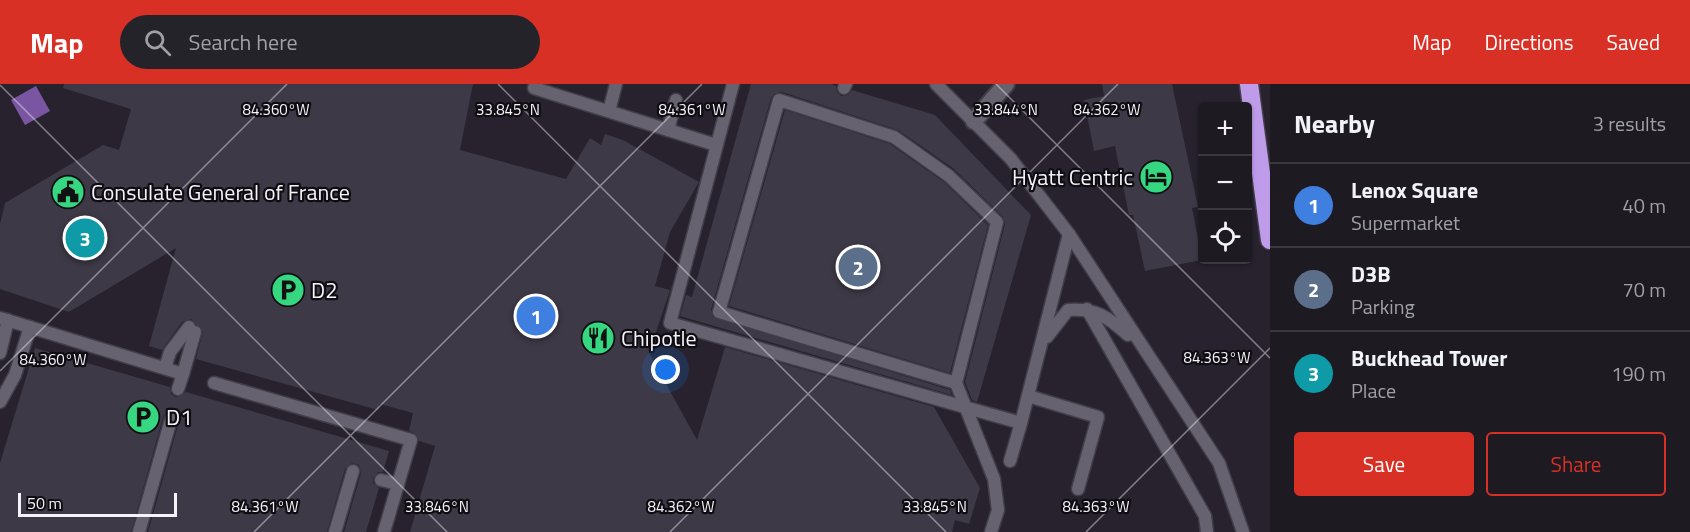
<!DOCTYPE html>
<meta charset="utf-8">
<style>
body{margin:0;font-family:"Titillium Web",sans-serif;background:#25232a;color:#f1f3f6}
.controls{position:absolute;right:18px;top:18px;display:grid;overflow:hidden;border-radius:6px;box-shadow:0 2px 4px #0004}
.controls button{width:54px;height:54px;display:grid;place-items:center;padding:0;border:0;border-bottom:2px solid #3b3840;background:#1d1a22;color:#f1f3f6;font:30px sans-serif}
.scale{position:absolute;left:18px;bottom:15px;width:159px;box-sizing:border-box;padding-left:6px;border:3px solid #f5f2fa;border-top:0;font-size:16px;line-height:21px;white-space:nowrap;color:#f5f2fa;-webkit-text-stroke:4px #0f0d12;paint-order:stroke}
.you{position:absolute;left:666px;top:286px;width:21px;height:21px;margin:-15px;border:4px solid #fff;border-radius:50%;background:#1a73e8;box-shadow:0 0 0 9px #1a73e833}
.badge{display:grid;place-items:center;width:39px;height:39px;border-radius:50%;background:#d93025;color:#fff;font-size:20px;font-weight:700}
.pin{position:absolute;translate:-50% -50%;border:3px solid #fff;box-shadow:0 2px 6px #0006}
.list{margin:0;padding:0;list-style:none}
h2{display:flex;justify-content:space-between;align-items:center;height:78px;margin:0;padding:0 24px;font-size:26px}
h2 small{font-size:20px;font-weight:400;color:#a0a1a5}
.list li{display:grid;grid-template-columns:39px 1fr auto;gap:18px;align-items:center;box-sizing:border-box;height:84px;padding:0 24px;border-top:2px solid #3b3840}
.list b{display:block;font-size:22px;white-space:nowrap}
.list p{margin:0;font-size:20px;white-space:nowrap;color:#a0a1a5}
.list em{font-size:20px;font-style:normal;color:#a0a1a5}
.actions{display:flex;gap:12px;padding:18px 24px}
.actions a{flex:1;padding:14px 0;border:2px solid #d93025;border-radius:6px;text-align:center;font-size:21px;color:#d93025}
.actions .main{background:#d93025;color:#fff}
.icon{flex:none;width:33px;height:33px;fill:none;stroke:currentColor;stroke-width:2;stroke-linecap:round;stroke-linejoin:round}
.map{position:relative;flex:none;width:1270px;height:448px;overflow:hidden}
header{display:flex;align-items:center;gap:36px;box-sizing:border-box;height:84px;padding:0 30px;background:#d93025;color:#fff}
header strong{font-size:28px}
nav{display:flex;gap:33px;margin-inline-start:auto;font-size:21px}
.search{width:420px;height:54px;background:#25232a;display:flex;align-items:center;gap:15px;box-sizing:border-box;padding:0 21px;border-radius:33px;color:#a0a1a5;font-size:22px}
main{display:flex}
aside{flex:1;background:#1d1a22}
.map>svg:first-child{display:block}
</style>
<header>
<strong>Map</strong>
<div class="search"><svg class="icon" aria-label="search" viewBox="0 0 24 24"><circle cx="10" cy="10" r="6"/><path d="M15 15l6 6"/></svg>Search here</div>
<nav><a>Map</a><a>Directions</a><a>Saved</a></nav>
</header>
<main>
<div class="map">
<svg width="1270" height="448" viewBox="0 0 1270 448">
<rect width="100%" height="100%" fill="#27222e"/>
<polygon fill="#7a56a2" points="36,2 50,27 25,41 11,16"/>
<g fill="#3e3946">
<polygon points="64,0 473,0 460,66 566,95 590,54 601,61 605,50 623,56 699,98 670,148 655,202 670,206 649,269 697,356 725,263 934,323 980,404 969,440 955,436 952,448 410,448 435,362 419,357 416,350 409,347 413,329 380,320 378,326 196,275 203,247 191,235 182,238 162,266 149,262 176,164 69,228 0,205 0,140 5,119 103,61 119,66 131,25 63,4"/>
<polygon points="751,0 831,0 836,2 837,8 841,12 848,11 852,6 935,31 1031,131 977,318 972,316 965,298 1005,140 1003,133 954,85 898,46 782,8 774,10 771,14 711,226 713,233 950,306 952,311 680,232 686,211 692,213"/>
<polygon points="1102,0 1172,0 1198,123 1192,124 1202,176 1145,187 1133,131 1129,131 1115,62 1094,67 1084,16 1104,12"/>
<polygon points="785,26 890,60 944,98 988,141 950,289 729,222"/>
<polygon points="35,264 170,303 171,310 176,313 186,308 389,367 383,388 378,388 373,394 373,399 379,404 366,448 344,448 361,389 359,381 352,379 345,385 327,448 148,448 180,334 178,327 171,324 164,330 131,448 0,448 0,379"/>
</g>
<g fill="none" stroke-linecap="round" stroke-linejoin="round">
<defs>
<g id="service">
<polyline points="733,0 670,239 1021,339 1069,150"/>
<polyline points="936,0 1011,75 1069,150 1219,379 1243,448"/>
<polyline points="534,4 716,61"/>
<polyline points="844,4 846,0"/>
<polyline points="609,27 616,0"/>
<polyline points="668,46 676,16"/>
<polyline points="1087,225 1205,432 1207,448"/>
<polyline points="0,234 183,290 178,305"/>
<path d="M1047,253L1068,226C1096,224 1108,233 1128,251"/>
<polyline points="0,269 8,236"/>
<polyline points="165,284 170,268 189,243"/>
<polyline points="183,290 195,248"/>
<polyline points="214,299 411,356 384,448"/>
<polyline points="956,299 719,228 779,16 894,53 949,92 997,138 956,299 994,395 998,426 991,448"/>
<polyline points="1028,312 1098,333 1078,405"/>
<polyline points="0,318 15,291 30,243"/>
<polyline points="1010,377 1021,339"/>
<polyline points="381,396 398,400"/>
<polyline points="139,448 172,332"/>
<polyline points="335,448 353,387"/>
</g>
<polyline id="tertiary" points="974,37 1006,0"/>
<polyline id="motorway" points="1249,0 1270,156"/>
</defs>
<use href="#service" stroke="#423e48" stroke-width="15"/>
<use href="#tertiary" stroke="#423e48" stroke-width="20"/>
<use href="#motorway" stroke="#423e48" stroke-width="21"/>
<use href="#service" stroke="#676270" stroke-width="12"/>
<use href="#tertiary" stroke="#676270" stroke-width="16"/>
<use href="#motorway" stroke="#bf9cea" stroke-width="18"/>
</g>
<path fill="none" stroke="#f5f2fa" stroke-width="1.5" stroke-opacity="0.45" d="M498,0L946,448M996,0L1270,274M0,1L447,448M0,287L287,0M254,448L702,0M670,448L1118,0M1086,448L1270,264"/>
<defs>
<symbol id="hotel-disc" viewBox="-11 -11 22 22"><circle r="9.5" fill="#35d881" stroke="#0f0d12"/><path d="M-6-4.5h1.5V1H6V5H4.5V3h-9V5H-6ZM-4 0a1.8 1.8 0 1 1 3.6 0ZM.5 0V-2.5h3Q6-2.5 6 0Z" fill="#111"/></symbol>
<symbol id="civic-disc" viewBox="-11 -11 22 22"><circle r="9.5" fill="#35d881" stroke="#0f0d12"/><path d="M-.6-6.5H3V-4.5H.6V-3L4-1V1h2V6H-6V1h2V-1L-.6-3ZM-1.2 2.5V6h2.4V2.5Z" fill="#111"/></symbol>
<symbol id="parking-disc" viewBox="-11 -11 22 22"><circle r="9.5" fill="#35d881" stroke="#0f0d12"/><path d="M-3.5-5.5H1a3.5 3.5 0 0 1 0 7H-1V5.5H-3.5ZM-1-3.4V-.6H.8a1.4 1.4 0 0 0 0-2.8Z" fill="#111"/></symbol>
<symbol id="restaurant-disc" viewBox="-11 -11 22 22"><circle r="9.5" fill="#35d881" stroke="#0f0d12"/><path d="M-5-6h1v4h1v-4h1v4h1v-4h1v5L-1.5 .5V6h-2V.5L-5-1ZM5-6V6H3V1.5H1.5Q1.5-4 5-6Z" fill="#111"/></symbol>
</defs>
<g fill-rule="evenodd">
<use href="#hotel-disc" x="1137" y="74" width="38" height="38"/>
<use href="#civic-disc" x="49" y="89" width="38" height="38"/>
<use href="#parking-disc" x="269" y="187" width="38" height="38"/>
<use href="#restaurant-disc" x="579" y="235" width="38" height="38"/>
<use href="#parking-disc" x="124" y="314" width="38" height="38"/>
</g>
<g text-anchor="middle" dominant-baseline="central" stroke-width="4.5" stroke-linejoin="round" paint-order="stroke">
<g font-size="22" fill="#f5f2fa" stroke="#0f0d12" text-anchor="start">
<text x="1133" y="93" text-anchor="end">Hyatt Centric</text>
<text x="91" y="108">Consulate General of France</text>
<text x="311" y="206">D2</text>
<text x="621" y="254">Chipotle</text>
<text x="166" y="333">D1</text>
</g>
</g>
<g font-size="15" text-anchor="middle" fill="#f5f2fa" stroke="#0f0d12" stroke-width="4.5" stroke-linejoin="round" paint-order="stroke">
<text x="276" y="31">84.360°W</text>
<text x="508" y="31">33.845°N</text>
<text x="692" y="31">84.361°W</text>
<text x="1006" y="31">33.844°N</text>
<text x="1107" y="31">84.362°W</text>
<text x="1217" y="279">84.363°W</text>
<text x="53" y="281">84.360°W</text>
<text x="265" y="428">84.361°W</text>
<text x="437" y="428">33.846°N</text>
<text x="681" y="428">84.362°W</text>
<text x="935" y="428">33.845°N</text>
<text x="1096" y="428">84.363°W</text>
</g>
</svg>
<div class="controls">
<button>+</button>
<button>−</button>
<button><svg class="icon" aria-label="locate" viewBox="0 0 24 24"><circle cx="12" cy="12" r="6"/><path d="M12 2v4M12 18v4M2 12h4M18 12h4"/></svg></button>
</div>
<div class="scale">50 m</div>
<div class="you"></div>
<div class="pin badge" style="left:536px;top:232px;background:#3f7fe0">1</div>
<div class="pin badge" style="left:858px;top:183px;background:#5c6f8a">2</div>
<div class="pin badge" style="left:85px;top:154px;background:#0f9aa8">3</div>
</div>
<aside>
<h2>Nearby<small>3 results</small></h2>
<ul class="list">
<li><span class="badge" style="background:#3f7fe0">1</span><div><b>Lenox Square</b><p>Supermarket</p></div><em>40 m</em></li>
<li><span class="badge" style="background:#5c6f8a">2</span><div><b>D3B</b><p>Parking</p></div><em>70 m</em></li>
<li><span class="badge" style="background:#0f9aa8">3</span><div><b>Buckhead Tower</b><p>Place</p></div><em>190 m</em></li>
</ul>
<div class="actions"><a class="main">Save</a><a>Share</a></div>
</aside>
</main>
